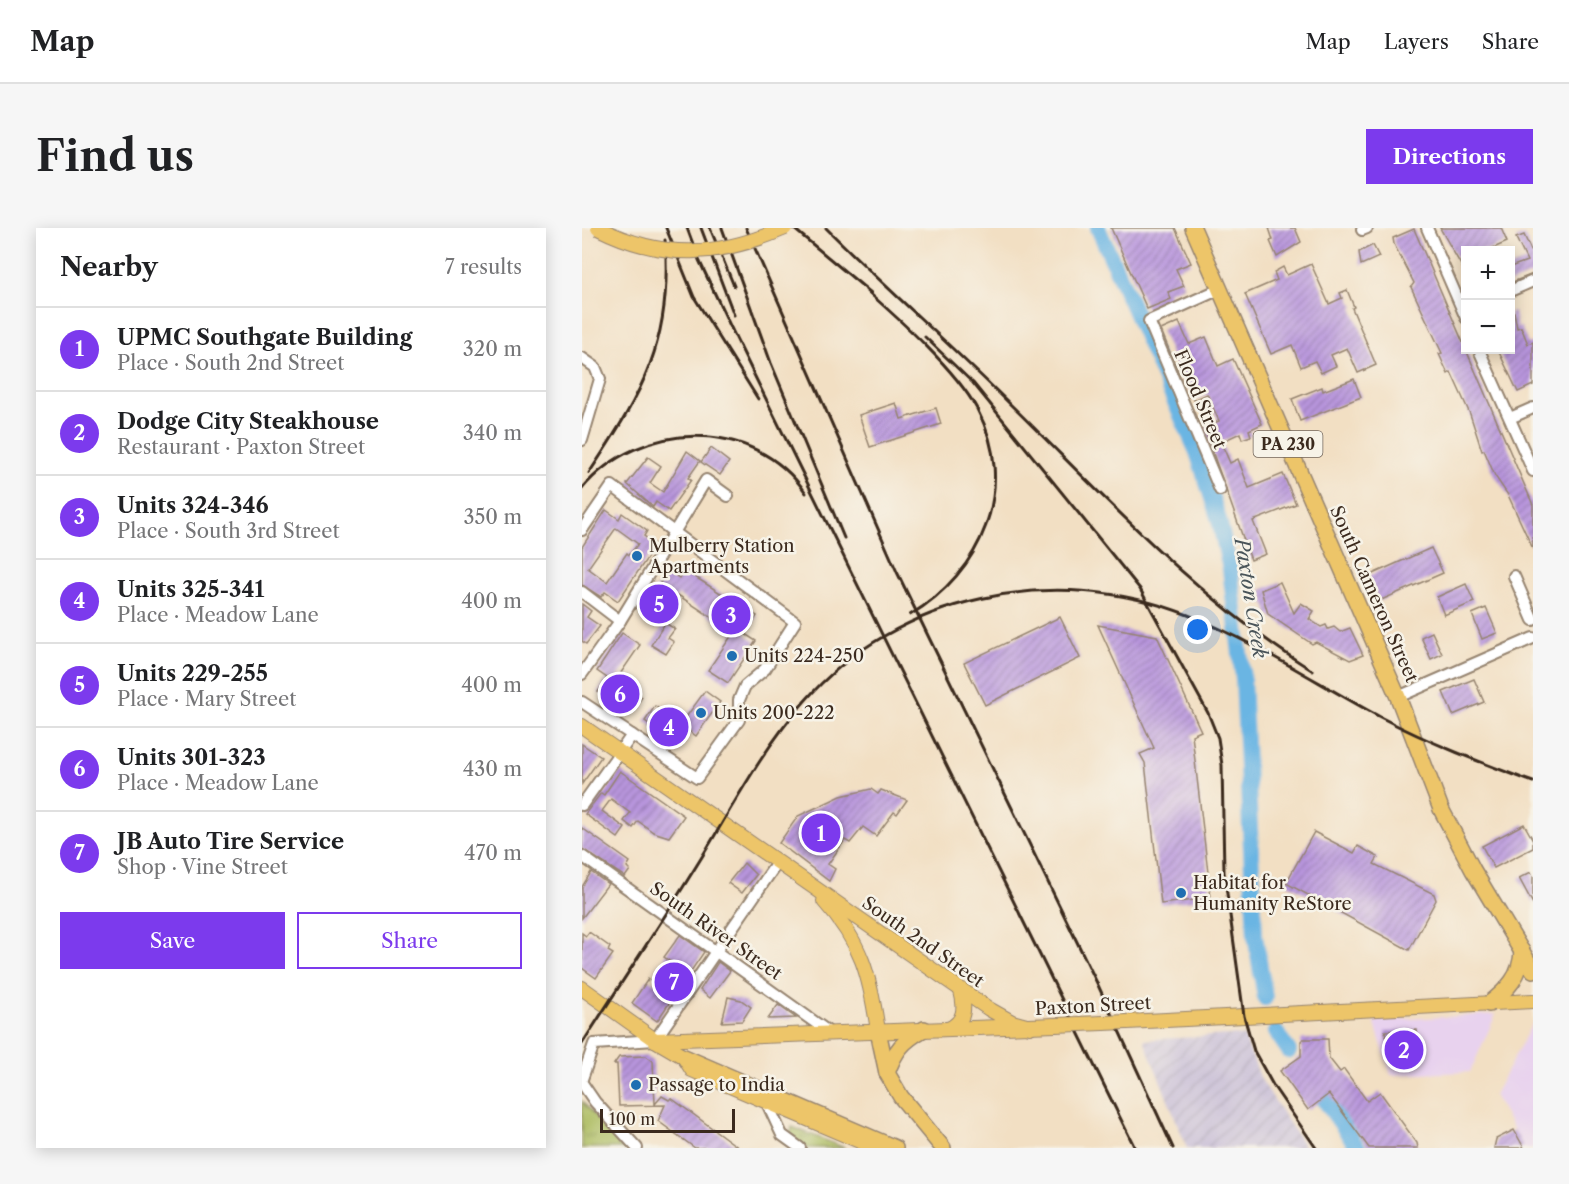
<!DOCTYPE html>
<meta charset="utf-8">
<style>
body{margin:0;font-family:"Libre Caslon Text",serif;background:#f6f6f6;color:#202124}
.controls{position:absolute;right:18px;top:18px;display:grid;overflow:hidden;border-radius:0px;box-shadow:0 3px 15px #0003}
.controls button{width:54px;height:54px;display:grid;place-items:center;padding:0;border:0;border-bottom:2px solid #e0e0e0;background:#fff;color:#202124;font:30px sans-serif}
.scale{position:absolute;left:18px;bottom:15px;width:135px;box-sizing:border-box;padding-left:6px;border:3px solid #3b2a1e;border-top:0;font-size:16px;line-height:21px;white-space:nowrap;color:#3b2a1e;-webkit-text-stroke:4px #f7f3e8;paint-order:stroke}
.you{position:absolute;left:616px;top:402px;width:21px;height:21px;margin:-15px;border:4px solid #fff;border-radius:50%;background:#1a73e8;box-shadow:0 0 0 9px #1a73e833}
.badge{display:grid;place-items:center;width:39px;height:39px;border-radius:50%;background:#7c3aed;color:#fff;font-size:20px;font-weight:700}
.pin{position:absolute;translate:-50% -50%;border:3px solid #fff;box-shadow:0 2px 6px #0006}
.list{margin:0;padding:0;list-style:none}
h2{display:flex;justify-content:space-between;align-items:center;height:78px;margin:0;padding:0 24px;font-size:26px}
h2 small{font-size:20px;font-weight:400;color:#757577}
.list li{display:grid;grid-template-columns:39px 1fr auto;gap:18px;align-items:center;box-sizing:border-box;height:84px;padding:0 24px;border-top:2px solid #e0e0e0}
.list b{display:block;font-size:22px;white-space:nowrap}
.list p{margin:0;font-size:20px;white-space:nowrap;color:#757577}
.list em{font-size:20px;font-style:normal;color:#757577}
.actions{display:flex;gap:12px;padding:18px 24px}
.actions a{flex:1;padding:14px 0;border:2px solid #7c3aed;border-radius:0px;text-align:center;font-size:21px;color:#7c3aed}
.actions .main{background:#7c3aed;color:#fff}
.map{position:relative;flex:none;width:951px;height:920px;overflow:hidden;border-radius:0px}
header{display:flex;align-items:center;gap:36px;box-sizing:border-box;height:84px;padding:0 30px;background:#fff;border-bottom:2px solid #e0e0e0}
header strong{font-size:28px}
nav{display:flex;gap:33px;margin-inline-start:auto;font-size:21px}
.intro{display:flex;align-items:center;justify-content:space-between;box-sizing:border-box;height:144px;padding:0 36px}
h1{margin:0;font-size:42px}
.button{padding:15px 27px;border-radius:0px;background:#7c3aed;color:#fff;font-size:21px;font-weight:700}
main{display:flex;gap:36px;padding:0 36px}
aside{flex:1;background:#fff;border-radius:0px;box-shadow:0 3px 15px #0003}
.map>svg:first-child{display:block}
</style>
<header>
<strong>Map</strong>
<nav><a>Map</a><a>Layers</a><a>Share</a></nav>
</header>
<div class="intro"><h1>Find us</h1><a class="button">Directions</a></div>
<main>
<aside>
<h2>Nearby<small>7 results</small></h2>
<ul class="list">
<li><span class="badge">1</span><div><b>UPMC Southgate Building</b><p>Place · South 2nd Street</p></div><em>320 m</em></li>
<li><span class="badge">2</span><div><b>Dodge City Steakhouse</b><p>Restaurant · Paxton Street</p></div><em>340 m</em></li>
<li><span class="badge">3</span><div><b>Units 324-346</b><p>Place · South 3rd Street</p></div><em>350 m</em></li>
<li><span class="badge">4</span><div><b>Units 325-341</b><p>Place · Meadow Lane</p></div><em>400 m</em></li>
<li><span class="badge">5</span><div><b>Units 229-255</b><p>Place · Mary Street</p></div><em>400 m</em></li>
<li><span class="badge">6</span><div><b>Units 301-323</b><p>Place · Meadow Lane</p></div><em>430 m</em></li>
<li><span class="badge">7</span><div><b>JB Auto Tire Service</b><p>Shop · Vine Street</p></div><em>470 m</em></li>
</ul>
<div class="actions"><a class="main">Save</a><a>Share</a></div>
</aside>
<div class="map">
<svg width="951" height="920" viewBox="0 0 951 920">
<defs>
<pattern id="industrial-furrows" width="10" height="10" patternUnits="userSpaceOnUse" patternTransform="scale(1.5)"><rect width="10" height="10" fill="#c9bfd7"/><path d="M-1 1l2-2M0 10L10 0M9 11l2-2" fill="none" stroke="#aea4b8"/></pattern>
<pattern id="park-tufts" width="24" height="20" patternUnits="userSpaceOnUse" patternTransform="scale(1.5)"><rect width="24" height="20" fill="#abbb5f"/><path d="M3 7l-1-3M5 7V3M7 7l1-3M15 17l-1-3M17 17v-4M19 17l1-3" fill="none" stroke="#8c984e"/></pattern>
<pattern id="building-hatch" width="6" height="6" patternUnits="userSpaceOnUse" patternTransform="scale(1.5)"><rect width="6" height="6" fill="#b895dd"/><path d="M-1 1l2-2M0 6l6-6M5 7l2-2" fill="none" stroke="#977ab3"/></pattern>
</defs>
<rect width="100%" height="100%" fill="#f7f3e8"/>
<filter id="ink" filterUnits="userSpaceOnUse"><feTurbulence type="fractalNoise" baseFrequency=".0167" numOctaves="2"/><feDisplacementMap in="SourceGraphic" scale="12" xChannelSelector="R" yChannelSelector="G"/><feConvolveMatrix kernelMatrix="1 2 1 2 8 2 1 2 1" color-interpolation-filters="sRGB"/></filter>
<filter id="wash" filterUnits="userSpaceOnUse"><feTurbulence type="fractalNoise" baseFrequency=".008" numOctaves="4" result="noise"/><feDisplacementMap in="SourceGraphic" scale="24" xChannelSelector="R" yChannelSelector="G"/><feGaussianBlur stdDeviation="1.35" result="paint"/><feColorMatrix in="noise" values="0 0 0 0 0 0 0 0 0 0 0 0 0 0 0 0 0 1.4 0 .05"/><feComposite in="paint" operator="in"/></filter>
<g filter="url(#wash)">
<rect width="100%" height="100%" fill="#f2dfc3"/>
<g fill="#e8d2ee">
<polygon points="914,786 888,844 809,847 792,793"/>
<polygon points="951,794 951,920 942,920 912,867"/>
</g>
<polygon fill="url(#industrial-furrows)" points="647,807 662,808 679,851 723,920 605,920 562,812"/>
<g fill="url(#park-tufts)" stroke="#73723e" stroke-width="1.5">
<polygon points="0,873 41,920 0,920"/>
<polygon points="210,899 263,920 225,920 208,908"/>
</g>
<g fill="none" stroke-linecap="round" stroke-linejoin="round">
<g stroke="#6bb5e3" stroke-width="16">
<polyline points="516,0 615,224 637,292 648,341 661,451 673,707 683,770"/>
<polyline points="694,804 707,823"/>
<polyline points="729,853 776,920"/>
</g>
</g>
<g id="blocks">
<g fill="url(#building-hatch)" fill-rule="evenodd">
<polygon points="529,0 593,0 609,35 594,41 602,58 586,64 589,71 565,81"/>
<polygon points="687,0 713,0 719,14 695,29 688,13 691,12"/>
<polygon points="858,0 919,0 925,14 907,22 884,22 884,46"/>
<polygon points="832,1 951,277 951,321 926,267 913,248 902,222 900,223 888,186 869,144 866,146 857,126 860,125 829,59 832,55 812,16 811,10"/>
<polygon points="942,7 951,27 951,46 928,55 928,39 945,33 934,10"/>
<polygon points="791,17 797,29 779,37 777,24"/>
<polygon points="729,36 747,76 760,70 758,65 765,62 772,79 770,80 794,137 776,145 765,120 749,127 754,138 739,145 733,133 719,139 710,117 689,126 663,66 695,52 692,44 701,39 705,47"/>
<polygon points="928,84 932,84 935,100 939,99 946,116 951,114 951,157 936,164 916,122 928,122"/>
<polygon points="597,94 607,116 624,109 636,138 651,131 680,196 667,202 669,208 660,211 658,205 639,214 648,235 656,231 667,260 701,246 714,276 671,293 684,326 669,332 622,200 637,193 625,166 612,172 603,152 600,153 579,102"/>
<polygon points="772,151 779,169 718,193 710,171 740,159 741,163"/>
<polygon points="314,175 319,191 354,180 359,196 288,219 277,187"/>
<polygon points="129,220 147,234 138,247 119,234"/>
<polygon points="105,223 118,233 106,250 109,252 87,283 74,274 71,279 45,256 66,229 79,238 68,255 81,264"/>
<path d="M24,282L37,291L40,285L65,303L62,308L74,317L36,373L23,364L19,369L0,357V319ZM34,300L56,316L47,327L45,325L25,354L6,340Z"/>
<polygon points="849,320 861,345 797,373 786,348"/>
<polygon points="102,342 175,388 163,406 174,413 146,455 126,442 152,404 96,367 77,396 58,384 86,343 97,350"/>
<polygon points="698,354 712,385 719,375 732,383 727,391 739,399 744,397 746,401 752,399 758,404 768,400 781,427 768,432 734,414 730,416 686,386 679,362"/>
<polygon points="884,356 892,374 862,387 855,369"/>
<polygon points="0,376 9,383 5,389 18,398 4,416 0,413"/>
<polygon points="904,380 915,405 900,411 890,386"/>
<polygon points="478,389 498,430 403,477 382,435"/>
<polygon points="83,395 93,401 86,410 92,414 84,426 69,417"/>
<polygon points="516,397 575,408 619,503 610,507 629,670 579,676 563,535 558,526 572,520"/>
<polygon points="850,404 860,426 849,431 839,409"/>
<polygon points="40,405 58,417 34,452 60,469 49,485 16,464 25,450 15,443"/>
<polygon points="892,451 902,474 871,487 861,464"/>
<polygon points="123,463 138,474 114,508 106,502 96,517 63,493 73,478 99,496"/>
<polygon points="0,516 19,529 0,556"/>
<polygon points="38,543 102,588 87,609 71,604 56,593 51,600 42,593 48,585 29,571 20,583 43,600 36,610 3,586 19,565 22,567"/>
<polygon points="289,561 296,566 299,562 325,572 315,586 312,584 294,608 281,599 268,615 263,612 246,636 253,641 247,653 197,615 216,588 259,568"/>
<polygon points="942,596 951,612 951,620 912,640 900,618"/>
<polygon points="0,600 48,634 45,639 48,642 43,649 0,621"/>
<polygon points="732,604 772,625 776,618 796,629 792,636 852,666 854,672 827,722 704,655"/>
<polygon points="162,635 174,647 160,665 146,655"/>
<polygon points="9,644 26,656 0,690 0,659"/>
<polygon points="949,644 951,648 951,676 937,650"/>
<polygon points="7,704 28,719 26,723 31,726 14,750 0,740 0,705 4,708"/>
<polygon points="98,707 122,724 75,793 50,775 66,751 78,759 93,737 82,729"/>
<polygon points="136,734 148,743 128,770 118,762"/>
<polygon points="146,769 159,772 169,779 160,793 140,794"/>
<polygon points="196,777 214,790 186,791"/>
<polygon points="835,802 836,832 818,834 815,829 808,829 803,803"/>
<polygon points="721,811 746,811 747,830 758,844 762,841 785,873 798,864 835,915 836,920 787,920 747,866 726,882 698,843 719,828 719,813"/>
<polygon points="64,828 71,833 73,876 80,868 87,872 89,870 157,920 113,920 76,893 83,877 37,878 35,836 32,836 37,829"/>
<polygon points="932,902 942,920 912,920 914,911"/>
</g>
</g>
</g>
<g filter="url(#ink)">
<use href="#blocks" fill-opacity="0" stroke="#968470" stroke-width="1.5"/>
<g fill="none" stroke-linecap="round" stroke-linejoin="round">
<defs>
<g id="minor">
<polyline points="845,0 884,90"/>
<polyline points="780,2 785,0"/>
<polyline points="638,61 567,93 638,262"/>
<polyline points="928,63 951,53"/>
<polyline points="897,122 951,243"/>
<polyline points="0,130 13,139 18,151 0,212"/>
<polyline points="928,190 951,180"/>
<polyline points="0,302 30,258 213,394 183,441 163,458 157,472 157,492 115,550 0,474"/>
<polyline points="932,348 951,392"/>
<polyline points="0,364 38,393"/>
<polyline points="0,446 38,393 124,252 146,268"/>
<polyline points="816,469 951,410"/>
<polyline points="0,577 50,507"/>
<polyline points="0,628 248,805"/>
<polyline points="0,851 12,816 73,812 195,635"/>
<polyline points="0,855 13,874 55,920"/>
<polyline points="186,877 200,907 218,920"/>
</g>
<g id="major">
<polyline points="0,498 407,781 430,794 448,799"/>
<path d="M242,673C280,715 288,748 296,803"/>
<polyline points="0,760 73,812 102,829 110,842 294,920"/>
<polyline points="545,794 951,773"/>
<path d="M366,801C384,794 383,778 379,763"/>
<polyline points="73,812 473,797"/>
</g>
<g id="highway">
<polyline points="611,0 816,469 859,581 891,642 951,742"/>
<path d="M907,776C926,761 939,748 940,723"/>
<polyline points="296,803 305,845 319,869 361,920"/>
<polyline points="102,829 313,920"/>
<path d="M305,845C313,822 321,813 342,801"/>
</g>
</defs>
<use href="#minor" stroke="#968470" stroke-width="14"/>
<use href="#major" stroke="#968470" stroke-width="16"/>
<use href="#highway" stroke="#968470" stroke-width="18"/>
<use href="#minor" stroke="#fff" stroke-width="10"/>
<use href="#major" stroke="#edc569" stroke-width="14"/>
<use href="#highway" stroke="#edc569" stroke-width="15"/>
<g stroke="#3b2a1e" stroke-width="3">
<polyline points="84,0 112,69 176,171"/>
<polyline points="105,0 117,32 151,104 553,920"/>
<polyline points="119,0 152,87"/>
<polyline points="128,0 152,58"/>
<polyline points="140,0 189,135 262,310"/>
<polyline points="164,0 315,344 515,755 591,920"/>
<polyline points="211,0 289,65"/>
<path d="M244,0C304,60 368,116 428,176C525,271 615,371 731,443"/>
<path d="M284,62C318,92 374,142 395,181C437,259 399,345 328,387"/>
<polyline points="343,109 391,155 558,361 626,485 636,510 640,537 642,644 662,788 672,823 692,859 734,920"/>
<path d="M7,245C61,164 91,112 83,12"/>
<path d="M0,261C57,192 171,188 224,265"/>
<path d="M0,816C39,755 80,694 118,632C151,578 180,522 222,474C316,366 474,335 606,387C674,414 736,456 800,490C848,515 900,535 951,554"/>
</g>
<defs>
<g id="major-bridge">
<path d="M16,0C82,33 137,29 203,0"/>
<polyline points="473,797 545,794"/>
</g>
</defs>
<use href="#major-bridge" stroke="#968470" stroke-width="16" stroke-linecap="butt"/>
<use href="#major-bridge" stroke="#edc569" stroke-width="14"/>
</g>
</g>
<g fill="#1f6fb2" stroke="#f7f3e8" stroke-width="2">
<circle cx="55" cy="328" r="6"/>
<circle cx="150" cy="428" r="6"/>
<circle cx="119" cy="485" r="6"/>
<circle cx="599" cy="665" r="6"/>
<circle cx="54" cy="857" r="6"/>
</g>
<g text-anchor="middle" dominant-baseline="central" stroke-width="5" stroke-linejoin="round" paint-order="stroke">
<rect fill="#f7f3e8" stroke="#73665b" stroke-width="1.5" x="671.5" y="203" width="69" height="26" rx="4.5"/>
<g font-size="16" font-weight="bold" fill="#3b2a1e">
<text x="706" y="216">PA 230</text>
</g>
<g font-size="18" fill="#3b2a1e" stroke="#f7f3e8">
<text transform="translate(618 171) rotate(67)">Flood Street</text>
<text transform="translate(792 366) rotate(66)">South Cameron Street</text>
<text transform="translate(134 703) rotate(35)">South River Street</text>
<text transform="translate(341 714) rotate(35)">South 2nd Street</text>
<text transform="translate(511 778) rotate(-3)">Paxton Street</text>
</g>
<g font-size="18" fill="#3b2a1e" stroke="#f7f3e8" text-anchor="start">
<text x="67" y="318">Mulberry Station<tspan x="67" dy="21">Apartments</tspan></text>
<text x="162" y="428">Units 224-250</text>
<text x="131" y="485">Units 200-222</text>
<text x="611" y="655">Habitat for<tspan x="611" dy="21">Humanity ReStore</tspan></text>
<text x="66" y="857">Passage to India</text>
</g>
<g font-size="20" font-style="italic" fill="#495459" stroke="#f7f3e8">
<text transform="translate(669 370) rotate(81)">Paxton Creek</text>
</g>
</g>
</svg>
<div class="controls">
<button>+</button>
<button>−</button>
</div>
<div class="scale">100 m</div>
<div class="you"></div>
<div class="pin badge" style="left:239px;top:605px">1</div>
<div class="pin badge" style="left:822px;top:822px">2</div>
<div class="pin badge" style="left:149px;top:387px">3</div>
<div class="pin badge" style="left:87px;top:499px">4</div>
<div class="pin badge" style="left:77px;top:376px">5</div>
<div class="pin badge" style="left:38px;top:466px">6</div>
<div class="pin badge" style="left:92px;top:754px">7</div>
</div>
</main>
